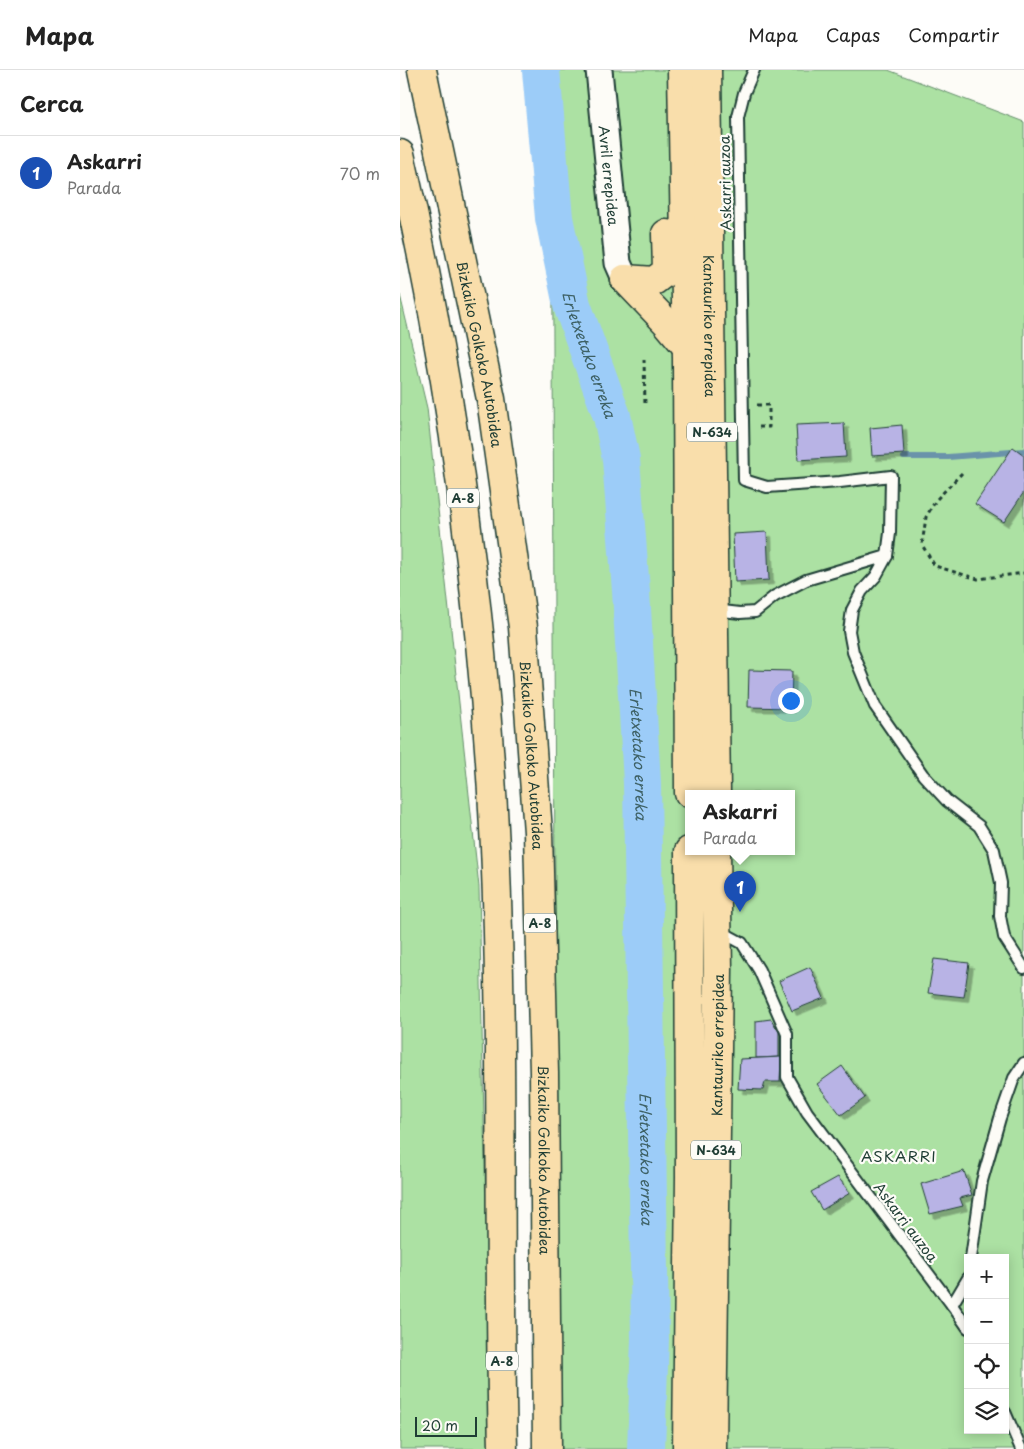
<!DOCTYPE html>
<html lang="es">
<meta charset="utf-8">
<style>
body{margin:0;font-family:"Playpen Sans",sans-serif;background:#f6f6f6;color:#222}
.controls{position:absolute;right:15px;bottom:15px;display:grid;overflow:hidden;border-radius:0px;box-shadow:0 2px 12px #0003}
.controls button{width:45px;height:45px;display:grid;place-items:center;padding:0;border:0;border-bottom:1px solid #e0e0e0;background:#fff;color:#222;font:25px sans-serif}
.scale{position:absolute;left:15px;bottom:12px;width:62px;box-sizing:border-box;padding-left:5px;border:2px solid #1f3d34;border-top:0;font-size:14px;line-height:18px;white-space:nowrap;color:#1f3d34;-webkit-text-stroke:4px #fdfcf7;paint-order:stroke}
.you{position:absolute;left:390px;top:630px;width:18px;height:18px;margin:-12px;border:4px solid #fff;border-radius:50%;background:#1a73e8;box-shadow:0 0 0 8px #1a73e833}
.badge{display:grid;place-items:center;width:32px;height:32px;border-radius:50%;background:#1a73e8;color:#fff;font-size:16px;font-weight:700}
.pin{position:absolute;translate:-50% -41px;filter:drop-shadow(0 1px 2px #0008)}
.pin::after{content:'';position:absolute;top:26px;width:18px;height:15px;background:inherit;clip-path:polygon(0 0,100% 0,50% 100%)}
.popup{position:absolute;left:285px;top:720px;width:110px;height:65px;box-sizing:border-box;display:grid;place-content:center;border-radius:0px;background:#fff;filter:drop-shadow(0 1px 4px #0005);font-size:16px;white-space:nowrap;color:#767676}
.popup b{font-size:19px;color:#222}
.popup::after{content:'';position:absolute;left:50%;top:100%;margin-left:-10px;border:10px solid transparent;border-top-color:#fff}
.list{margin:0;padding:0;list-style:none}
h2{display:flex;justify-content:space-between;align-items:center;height:65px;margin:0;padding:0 20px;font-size:21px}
h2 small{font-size:16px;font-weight:400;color:#767676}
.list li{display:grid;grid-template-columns:32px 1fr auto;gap:15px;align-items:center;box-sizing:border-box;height:75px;padding:0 20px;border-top:1px solid #e0e0e0}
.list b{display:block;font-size:19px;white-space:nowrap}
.list p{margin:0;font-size:16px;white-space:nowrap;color:#767676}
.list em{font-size:16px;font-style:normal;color:#767676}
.icon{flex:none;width:28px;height:28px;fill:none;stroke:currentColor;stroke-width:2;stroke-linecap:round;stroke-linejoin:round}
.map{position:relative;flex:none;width:624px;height:1379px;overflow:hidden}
header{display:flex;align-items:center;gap:30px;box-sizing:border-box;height:70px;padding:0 25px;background:#fff;border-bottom:1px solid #e0e0e0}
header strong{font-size:24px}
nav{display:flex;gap:28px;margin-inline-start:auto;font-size:18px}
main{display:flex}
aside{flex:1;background:#fff}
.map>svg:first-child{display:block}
</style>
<header>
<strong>Mapa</strong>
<nav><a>Mapa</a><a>Capas</a><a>Compartir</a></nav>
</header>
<main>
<aside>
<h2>Cerca<small></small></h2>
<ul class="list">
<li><span class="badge" style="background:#1a4fb4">1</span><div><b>Askarri</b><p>Parada</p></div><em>70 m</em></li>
</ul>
</aside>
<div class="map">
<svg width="624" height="1379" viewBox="0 0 624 1379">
<defs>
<filter id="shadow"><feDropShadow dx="4.5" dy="4.5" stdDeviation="0" flood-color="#0004"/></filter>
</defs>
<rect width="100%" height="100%" fill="#fdfcf7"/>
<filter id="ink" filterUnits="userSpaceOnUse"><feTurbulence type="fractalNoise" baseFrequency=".02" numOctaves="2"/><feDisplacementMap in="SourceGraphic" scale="10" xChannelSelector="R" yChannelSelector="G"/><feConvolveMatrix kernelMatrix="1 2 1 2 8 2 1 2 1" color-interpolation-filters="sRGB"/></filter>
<g filter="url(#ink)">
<g fill="#ace1a3" stroke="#668f6c" fill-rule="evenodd">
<path d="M152,0H488L624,52V1379H157ZM289,723H391V781H289ZM568,1188H605V1360H568Z"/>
<polygon points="0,225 27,338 79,817 91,1379 0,1379"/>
</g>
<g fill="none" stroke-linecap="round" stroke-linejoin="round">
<polyline stroke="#6a93aa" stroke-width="6" points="504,387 548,387 624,381"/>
<path stroke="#9cccf8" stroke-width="38" id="s1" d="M141,0L154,148L172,235L212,346L221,389L231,521L242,713L250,1269L246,1379"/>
</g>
<g fill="#b8b3e5" stroke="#1f3d34" filter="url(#shadow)">
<polygon points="444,353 446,387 398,390 396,355"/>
<polygon points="502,355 504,384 472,386 470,358"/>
<polygon points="613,377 624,385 624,422 604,452 575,434"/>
<polygon points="367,462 369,510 335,512 333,464"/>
<polygon points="349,600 392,601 391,638 348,637"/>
<polygon points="534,889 569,893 564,927 528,923"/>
<polygon points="410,897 424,928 392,941 379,911"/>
<polygon points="371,949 379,962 379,987 356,988 356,951"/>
<polygon points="381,987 380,1012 365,1012 363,1020 338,1019 340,989"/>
<polygon points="442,996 465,1028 441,1045 417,1014"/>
<polygon points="564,1101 572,1125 560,1128 563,1136 530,1144 521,1114"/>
<polygon points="438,1107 450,1123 422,1140 411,1122"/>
</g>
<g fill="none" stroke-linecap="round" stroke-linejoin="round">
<defs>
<g id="service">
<polyline points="354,0 344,23 338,47 344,410 367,417 440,412 491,406 490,463 487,486 476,506 462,521 452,540 449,561 453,582 475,636 523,705 547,731 579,756 594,780 601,813 600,846 604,867 624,898"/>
<polyline points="314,540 340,543 355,542 375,526 406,510 487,486"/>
<polyline points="320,861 342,873 359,900 387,964 387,1007 407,1042 552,1235 568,1258"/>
<polyline points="571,1188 582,1111 600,1048 614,1008 624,993"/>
<polyline points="552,1235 568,1208"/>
<polyline points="605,1342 621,1379"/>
</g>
<g id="tertiary">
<path id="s2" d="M199,0L218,193L225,209"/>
</g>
<g id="trunk">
<polyline points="282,0 287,288 289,723"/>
<path id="s3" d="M307,0L316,723"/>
<polyline points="225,209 254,211 267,201 266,164"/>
<polyline points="225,209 266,252 287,277"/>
<polyline points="287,1379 290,1106 289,781"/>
<path id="s4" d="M312,1379L318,899L316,781"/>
</g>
<g id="motorway">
<path id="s5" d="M22,0L91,329L123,557L138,762L144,1003L147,1379"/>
<path d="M0,84C52,311 84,544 95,777C104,977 98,1178 103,1379"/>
</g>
</defs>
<use href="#service" stroke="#1f3d34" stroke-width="14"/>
<use href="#tertiary" stroke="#1f3d34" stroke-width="29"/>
<use href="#trunk" stroke="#1f3d34" stroke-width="31"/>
<use href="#motorway" stroke="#1f3d34" stroke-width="31"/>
<g stroke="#1f3d34" stroke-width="3" stroke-dasharray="4 4" stroke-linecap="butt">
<polyline points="244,289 245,336"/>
<polyline points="357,335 369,335 369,357 357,357"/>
<polyline points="562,403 536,430 526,447 522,475 535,496 578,509 624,503"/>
</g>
<use href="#service" stroke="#fdfcf7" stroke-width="10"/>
<use href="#tertiary" stroke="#fdfcf7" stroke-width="25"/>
<use href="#trunk" stroke="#f9deab" stroke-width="28"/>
<use href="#motorway" stroke="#f9deab" stroke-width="28"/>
</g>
</g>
<g text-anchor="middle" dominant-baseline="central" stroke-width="4.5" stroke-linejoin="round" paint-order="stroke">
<g fill="#fdfcf7" stroke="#62766e" stroke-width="1">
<rect x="287" y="352.5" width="50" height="19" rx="4"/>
<rect x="47" y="418.5" width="32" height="19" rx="4"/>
<rect x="124" y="843.5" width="32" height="19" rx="4"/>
<rect x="291" y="1070.5" width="50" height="19" rx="4"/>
<rect x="86" y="1281.5" width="32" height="19" rx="4"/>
</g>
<g font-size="12" font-weight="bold" fill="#1f3d34">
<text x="312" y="362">N-634</text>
<text x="63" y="428">A-8</text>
<text x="140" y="853">A-8</text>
<text x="316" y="1080">N-634</text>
<text x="102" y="1291">A-8</text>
</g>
<g font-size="14" fill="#1f3d34" stroke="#fdfcf7">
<text stroke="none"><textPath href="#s2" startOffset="106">Avril errepidea</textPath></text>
<text transform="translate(325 113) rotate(-91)">Askarri auzoa</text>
<text stroke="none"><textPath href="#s3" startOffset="256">Kantauriko errepidea</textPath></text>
<text stroke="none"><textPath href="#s5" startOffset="290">Bizkaiko Golkoko Autobidea</textPath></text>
<text stroke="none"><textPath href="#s5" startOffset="695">Bizkaiko Golkoko Autobidea</textPath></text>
<text stroke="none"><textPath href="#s4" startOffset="404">Kantauriko errepidea</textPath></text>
<text stroke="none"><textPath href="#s5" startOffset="1100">Bizkaiko Golkoko Autobidea</textPath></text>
<text transform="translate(506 1152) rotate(53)">Askarri auzoa</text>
</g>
<g font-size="15" font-style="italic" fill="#3e6165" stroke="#fdfcf7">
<text stroke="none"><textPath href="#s1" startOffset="290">Erletxetako erreka</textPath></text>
<text stroke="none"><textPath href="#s1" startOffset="695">Erletxetako erreka</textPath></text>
<text stroke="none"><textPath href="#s1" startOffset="1100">Erletxetako erreka</textPath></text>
</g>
<g font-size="15" letter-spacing="1" fill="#1f3d34" stroke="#fdfcf7">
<text x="499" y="1085">ASKARRI</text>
</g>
</g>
</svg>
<div class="controls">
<button>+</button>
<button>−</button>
<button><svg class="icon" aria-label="locate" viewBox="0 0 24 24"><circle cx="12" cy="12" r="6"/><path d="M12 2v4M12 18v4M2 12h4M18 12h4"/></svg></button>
<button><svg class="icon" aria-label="layers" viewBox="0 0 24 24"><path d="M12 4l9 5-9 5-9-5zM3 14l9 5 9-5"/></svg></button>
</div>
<div class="scale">20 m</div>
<div class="you"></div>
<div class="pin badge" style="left:340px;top:842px;background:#1a4fb4">1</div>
<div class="popup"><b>Askarri</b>Parada</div>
</div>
</main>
